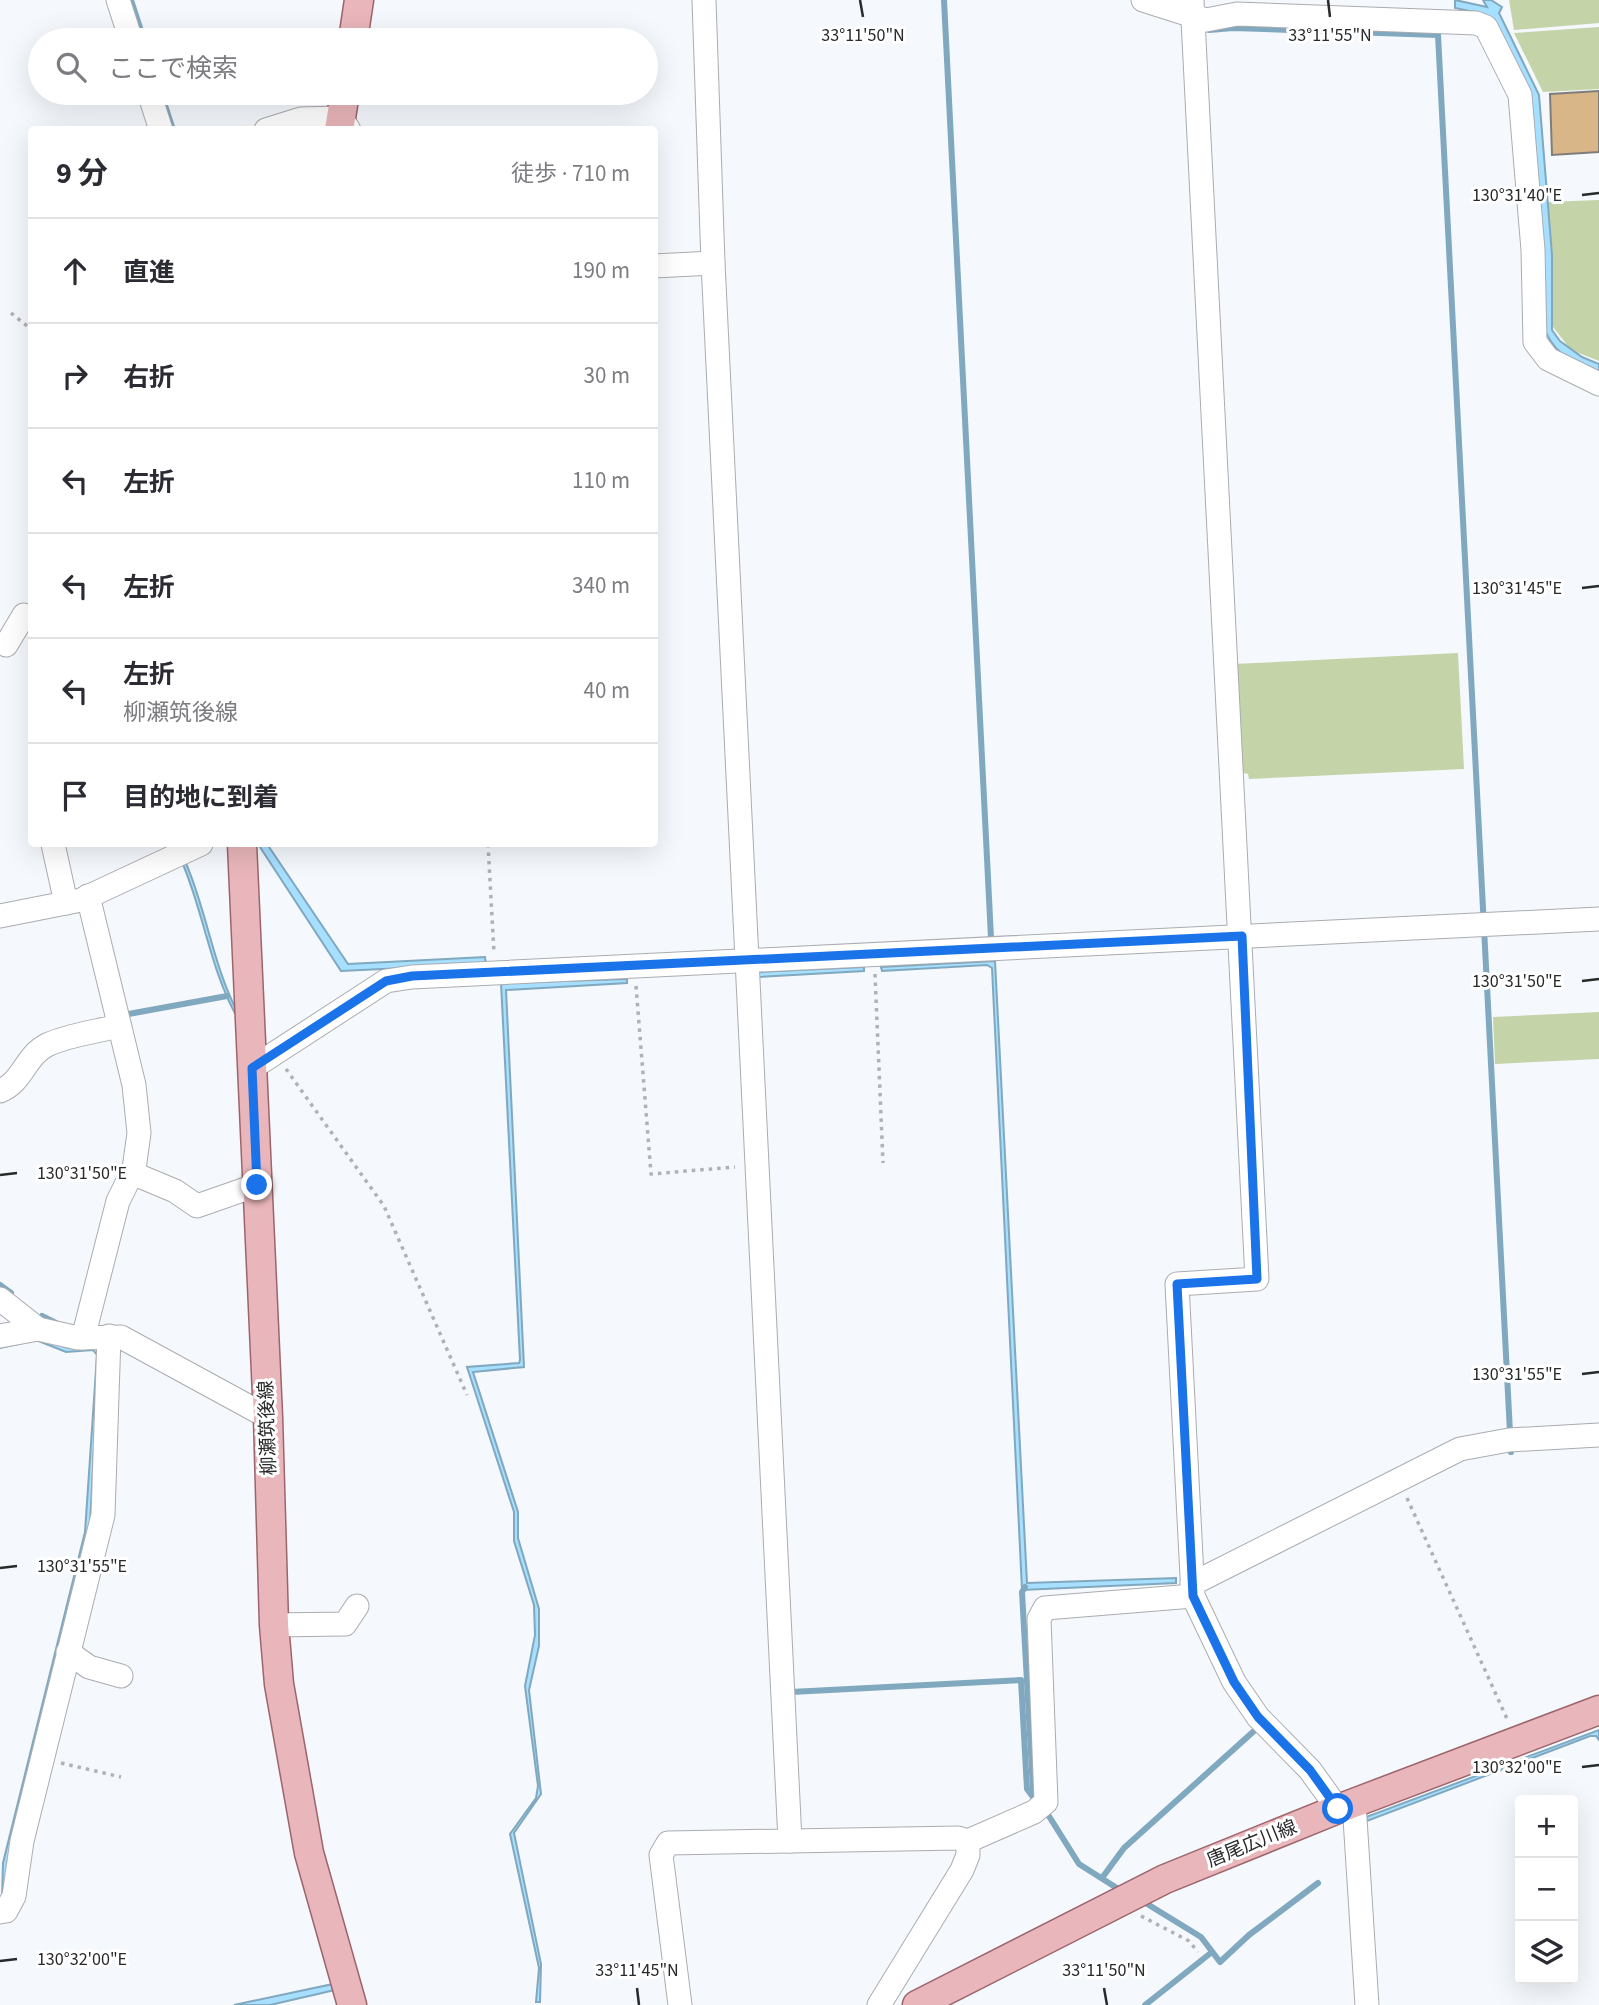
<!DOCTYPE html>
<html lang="ja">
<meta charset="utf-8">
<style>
body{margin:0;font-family:"Source Sans 3","Noto Sans JP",sans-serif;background:#f2f2f3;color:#2b2b33}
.controls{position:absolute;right:21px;bottom:21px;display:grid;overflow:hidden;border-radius:7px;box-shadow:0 7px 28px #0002}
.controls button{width:63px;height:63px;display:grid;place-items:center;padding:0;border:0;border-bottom:2px solid #e1e1e2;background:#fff;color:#2b2b33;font:35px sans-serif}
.stop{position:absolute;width:21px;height:21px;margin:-16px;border:5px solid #1a73e8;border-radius:50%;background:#fff}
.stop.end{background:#1a73e8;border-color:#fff;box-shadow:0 2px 7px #0008}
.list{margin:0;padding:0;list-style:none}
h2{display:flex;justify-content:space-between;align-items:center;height:91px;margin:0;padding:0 28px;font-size:30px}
h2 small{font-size:23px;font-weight:400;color:#7c7c81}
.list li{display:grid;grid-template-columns:46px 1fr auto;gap:21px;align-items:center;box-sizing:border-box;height:105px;padding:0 28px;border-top:2px solid #e1e1e2}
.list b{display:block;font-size:26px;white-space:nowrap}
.list p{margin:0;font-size:23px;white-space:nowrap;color:#7c7c81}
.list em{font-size:23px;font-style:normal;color:#7c7c81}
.icon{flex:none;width:38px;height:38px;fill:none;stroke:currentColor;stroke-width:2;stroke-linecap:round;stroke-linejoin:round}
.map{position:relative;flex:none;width:1599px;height:2005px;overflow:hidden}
.search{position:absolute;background:#fff;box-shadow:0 7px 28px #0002;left:28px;top:28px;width:630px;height:77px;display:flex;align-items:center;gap:18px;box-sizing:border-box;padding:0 24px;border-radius:38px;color:#7c7c81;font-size:26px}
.panel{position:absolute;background:#fff;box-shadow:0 7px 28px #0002;left:28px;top:126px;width:630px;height:721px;border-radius:7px}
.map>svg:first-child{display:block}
</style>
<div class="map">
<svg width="1599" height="2005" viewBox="0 0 1599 2005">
<rect width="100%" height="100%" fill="#f5f8fc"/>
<g fill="#c5d3a9">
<polygon points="1509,0 1599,0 1599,23 1514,30"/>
<polygon points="1599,27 1599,89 1543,92 1514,33"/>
<polygon points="1599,200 1599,361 1571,350 1553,327 1548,202"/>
<polygon points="1458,653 1464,769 1249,779 1248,774 1239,772 1234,664"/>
<polygon points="1599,1012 1599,1059 1495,1064 1493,1017"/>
</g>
<g fill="#a6dfff" stroke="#80a8bf" stroke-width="2">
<path d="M1455,0L1487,7L1483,0H1491L1502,7L1499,13L1539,95L1552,255V330L1560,341L1582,357L1599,364V375C1575,362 1553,355 1544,327L1528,89L1494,20L1484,14L1455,8Z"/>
<polygon points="258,844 267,844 348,964 485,957 486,964 341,971"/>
<path d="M185,861C207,911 213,967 239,1015L237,1017C210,969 204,913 182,862Z"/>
<polygon points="995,961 1027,1583 1176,1578 1176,1583 1022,1590 992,968 987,965 882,971 881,967"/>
<polygon points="864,967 864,971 759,977 758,972"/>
<polygon points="627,979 627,983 506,990 524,1367 473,1372 518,1512 518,1538 539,1609 539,1646 529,1690 541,1794 514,1833 541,1964 540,2002 536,2002 539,1968 510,1834 536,1798 538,1786 525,1686 535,1635 534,1605 514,1541 514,1512 467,1367 519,1363 520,1360 501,983"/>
<polygon points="40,1338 68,1348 99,1349 90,1526 7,1863 5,1900 2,1900 3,1863 85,1532 97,1355 93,1350 66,1352 36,1340 0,1348 0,1344"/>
<polygon points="1599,1730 1599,1740 1596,1736 1590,1736 1367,1821 1366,1817"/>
<polygon points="333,1984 335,1990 270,2005 234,2005"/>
</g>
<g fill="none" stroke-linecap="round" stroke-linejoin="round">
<g stroke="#80a8bf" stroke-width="6">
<polyline points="131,0 144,40"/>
<polyline points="944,0 991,938"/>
<polyline points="1209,30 1233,28 1438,35 1511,1452"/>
<polyline points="161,93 173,130"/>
<polyline points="123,1015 227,996"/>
<polyline points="0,1285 11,1293"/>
<polyline points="42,1316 56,1323"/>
<polyline points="1025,1587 1022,1592 1033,1789"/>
<polyline points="791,1689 791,1692 1021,1680 1027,1789 1033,1797"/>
<polyline points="1047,1813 1079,1864 1120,1890"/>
<polyline points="1102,1878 1124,1848 1254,1731"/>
<polyline points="1144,1902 1201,1937 1220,1962 1249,1935 1318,1883"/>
<polyline points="1145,2005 1212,1952"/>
</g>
</g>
<polygon fill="#d8b687" stroke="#7f7d79" stroke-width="2" points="1599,91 1599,152 1552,155 1550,94"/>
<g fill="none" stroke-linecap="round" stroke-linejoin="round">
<defs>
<g id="minor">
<polyline points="118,0 131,40"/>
<polyline points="704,0 713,263 790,1841"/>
<polyline points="1143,0 1206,20 1237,14 1476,23 1486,27 1520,95 1533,250 1535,342 1548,359 1599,384"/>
<polyline points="1192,0 1257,1279 1177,1284 1193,1596 1234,1682 1258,1717 1310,1770 1338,1809"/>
<polyline points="149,93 161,130"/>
<polyline points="266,130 301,119 341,118 349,130"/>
<polyline points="654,266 713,263"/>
<polyline points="6,645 24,615"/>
<polyline points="53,844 66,903"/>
<polyline points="0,916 81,900 201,844"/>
<polyline points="252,1068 386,981 412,977 1599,919"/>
<path d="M0,1091C23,1082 25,1056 47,1045C68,1035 95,1032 118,1026"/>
<polyline points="132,1173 175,1191 197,1206 257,1185"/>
<polyline points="0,1299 38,1329"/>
<polyline points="0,1336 38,1329 78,1338 121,1337 268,1417"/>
<polyline points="83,1338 118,1201 134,1169 139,1133 134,1085 88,896"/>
<polyline points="1192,1584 1460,1449 1509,1440 1599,1435"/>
<polyline points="274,1625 345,1624 357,1606"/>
<polyline points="68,1652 89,1667 121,1676"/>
<polyline points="1354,1803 1367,2005"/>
<polyline points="968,1841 1034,1812 1046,1802 1039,1619 1045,1608 1193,1596"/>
<polyline points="0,1912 6,1911 14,1896 22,1841 103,1515 109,1336"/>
<polyline points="680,2005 661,1855 668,1843 958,1838 968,1841 968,1855 962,1870 879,2005"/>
</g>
<g id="major">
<polyline points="353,40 359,0"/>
<polyline points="339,130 345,93"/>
<polyline points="242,844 268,1417 274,1625 279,1684 309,1853 352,2005"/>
<polyline points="917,2005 1165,1879 1338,1809 1599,1710"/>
</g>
</defs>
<use href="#minor" stroke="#aaacb0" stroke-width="25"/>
<use href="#major" stroke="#9c656b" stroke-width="31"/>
<g stroke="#afb1b5" stroke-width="3.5" stroke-dasharray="3.5 5" stroke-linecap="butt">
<polyline points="11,313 32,330"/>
<polyline points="488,844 494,953"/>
<polyline points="875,974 883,1163"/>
<polyline points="636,986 651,1174 735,1167"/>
<polyline points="286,1069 384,1206 467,1395"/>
<polyline points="1407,1498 1508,1721"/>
<polyline points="61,1763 121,1777"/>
<polyline points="1141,1916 1189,1941 1198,1952"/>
</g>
<use href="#minor" stroke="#fff" stroke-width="23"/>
<use href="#major" stroke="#e9b6bb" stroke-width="28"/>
</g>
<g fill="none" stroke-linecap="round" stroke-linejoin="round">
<polyline stroke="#1a73e8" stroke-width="9" points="257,1185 252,1068 386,981 412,976 1242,936 1257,1279 1177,1284 1193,1596 1234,1682 1258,1717 1310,1770 1338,1809"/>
</g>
<path fill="none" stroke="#28292b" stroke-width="2.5" d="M860,0L863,17M1328,0L1330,17M1582,195L1599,193M1582,588L1599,586M1582,981L1599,979M0,1175L17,1173M1582,1374L1599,1372M0,1568L17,1566M1582,1767L1599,1765M0,1961L17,1959M637,1988L639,2005M1104,1988L1107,2005"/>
<g text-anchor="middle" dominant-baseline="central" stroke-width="6" stroke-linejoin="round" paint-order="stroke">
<g font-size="19" fill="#28292b" stroke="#fff">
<text transform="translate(268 1428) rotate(-92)">柳瀬筑後線</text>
<text transform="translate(1252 1844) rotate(-22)">唐尾広川線</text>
</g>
</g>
<g font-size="18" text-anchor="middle" fill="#28292b" stroke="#fff" stroke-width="6" stroke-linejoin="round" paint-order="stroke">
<text x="863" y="41">33°11'50"N</text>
<text x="1330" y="41">33°11'55"N</text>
<text x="1517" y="201">130°31'40"E</text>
<text x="1517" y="594">130°31'45"E</text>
<text x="1517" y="987">130°31'50"E</text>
<text x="82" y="1179">130°31'50"E</text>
<text x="1517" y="1380">130°31'55"E</text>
<text x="82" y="1572">130°31'55"E</text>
<text x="1517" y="1773">130°32'00"E</text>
<text x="82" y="1965">130°32'00"E</text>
<text x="637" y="1976">33°11'45"N</text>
<text x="1104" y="1976">33°11'50"N</text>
</g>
</svg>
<div class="controls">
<button>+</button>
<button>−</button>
<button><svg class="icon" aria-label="layers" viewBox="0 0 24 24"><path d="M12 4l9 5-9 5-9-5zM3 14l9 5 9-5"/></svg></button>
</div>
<div class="stop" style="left:1338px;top:1809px"></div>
<div class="stop end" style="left:257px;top:1185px"></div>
<div class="search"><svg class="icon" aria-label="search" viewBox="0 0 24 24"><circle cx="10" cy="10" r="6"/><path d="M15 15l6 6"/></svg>ここで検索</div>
<section class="panel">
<h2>9 分<small>徒歩 · 710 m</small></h2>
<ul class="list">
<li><svg class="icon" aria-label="ahead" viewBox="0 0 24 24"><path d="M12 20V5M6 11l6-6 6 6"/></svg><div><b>直進</b></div><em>190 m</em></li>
<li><svg class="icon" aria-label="right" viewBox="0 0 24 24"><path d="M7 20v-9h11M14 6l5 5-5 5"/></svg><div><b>右折</b></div><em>30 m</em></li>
<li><svg class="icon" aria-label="left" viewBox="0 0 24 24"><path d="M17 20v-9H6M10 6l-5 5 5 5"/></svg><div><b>左折</b></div><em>110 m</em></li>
<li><svg class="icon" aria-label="left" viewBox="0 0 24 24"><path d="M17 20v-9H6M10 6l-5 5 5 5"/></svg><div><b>左折</b></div><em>340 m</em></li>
<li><svg class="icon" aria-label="left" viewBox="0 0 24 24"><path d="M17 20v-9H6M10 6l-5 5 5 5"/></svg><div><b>左折</b><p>柳瀬筑後線</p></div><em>40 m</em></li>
<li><svg class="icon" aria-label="arrive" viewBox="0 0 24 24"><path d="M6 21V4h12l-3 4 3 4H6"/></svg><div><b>目的地に到着</b></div></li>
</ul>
</section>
</div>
